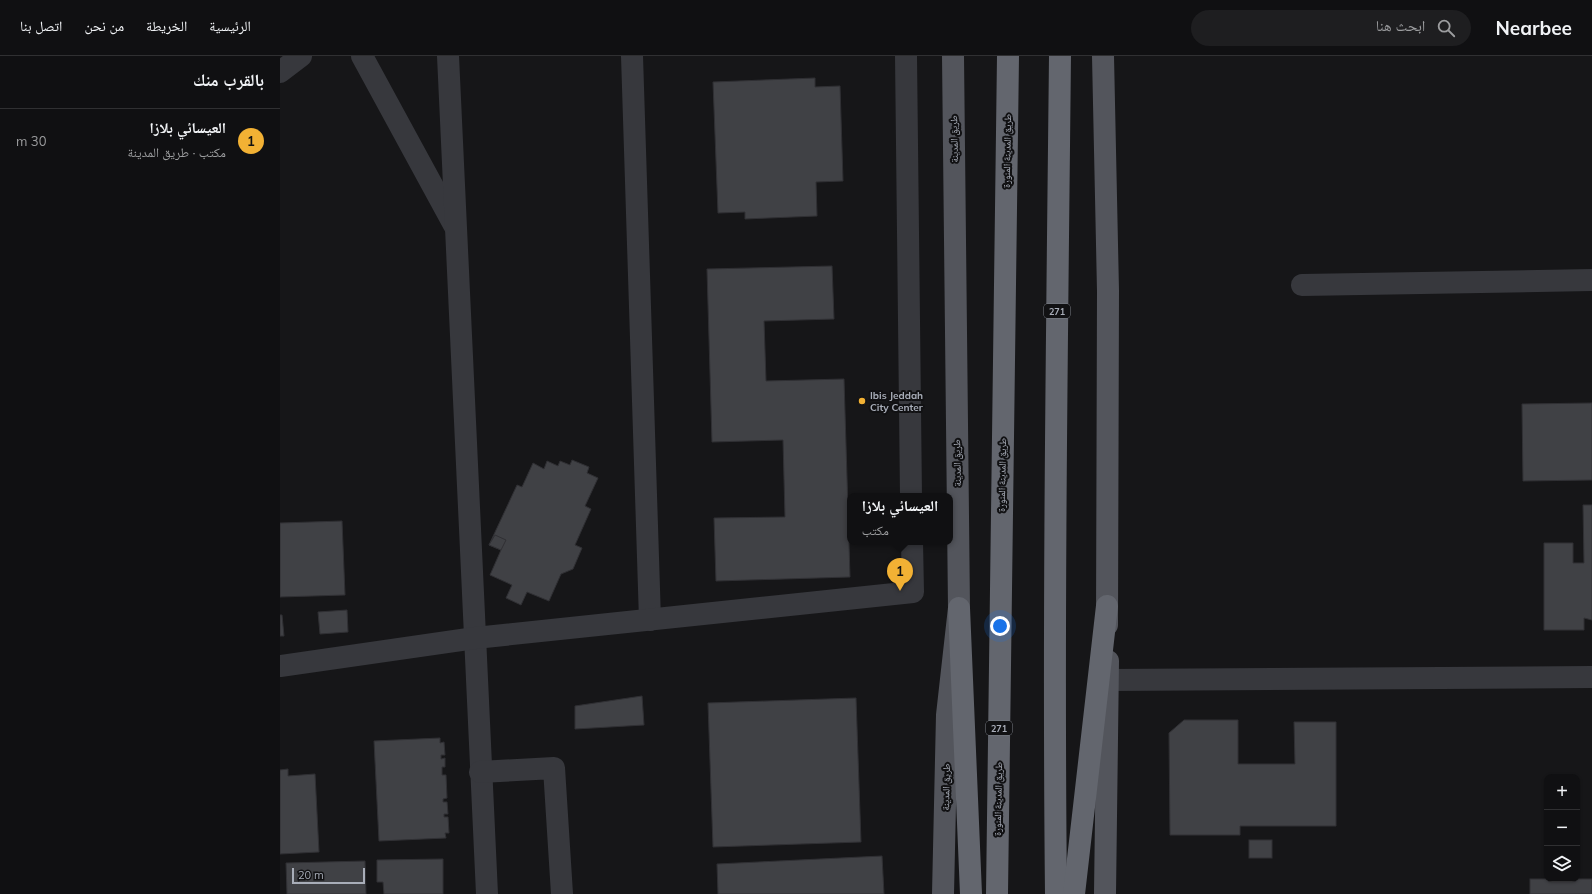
<!DOCTYPE html>
<html lang="ar">
<meta charset="utf-8">
<style>
body{margin:0;font-family:Mulish,"Noto Naskh Arabic",sans-serif;background:#1e1e20;color:#f1f3f6;direction:rtl}
.controls{position:absolute;right:12px;bottom:12px;display:grid;overflow:hidden;border-radius:8px;box-shadow:0 1px 3px #0004}
.controls button{width:36px;height:36px;display:grid;place-items:center;padding:0;border:0;border-bottom:1px solid #303032;background:#101012;color:#f1f3f6;font:20px sans-serif}
.scale{position:absolute;left:12px;bottom:10px;width:73px;box-sizing:border-box;padding-left:4px;border:2px solid #a8adb8;border-top:0;font-size:11px;line-height:14px;white-space:nowrap;color:#a8adb8;-webkit-text-stroke:3px #111113;paint-order:stroke}
.you{position:absolute;left:720px;top:570px;width:14px;height:14px;margin:-10px;border:3px solid #fff;border-radius:50%;background:#1a73e8;box-shadow:0 0 0 6px #1a73e833}
.badge{display:grid;place-items:center;width:26px;height:26px;border-radius:50%;background:#f2b134;color:#111;font-size:13px;font-weight:700}
.pin{position:absolute;translate:-50% -33px;filter:drop-shadow(0 1px 2px #0008)}
.pin::after{content:'';position:absolute;top:21px;width:14px;height:12px;background:inherit;clip-path:polygon(0 0,100% 0,50% 100%)}
.popup{position:absolute;left:567px;top:437px;width:106px;height:52px;box-sizing:border-box;display:grid;place-content:center;border-radius:8px;background:#101012;filter:drop-shadow(0 1px 3px #0005);font-size:13px;white-space:nowrap;color:#9c9d9f}
.popup b{font-size:15px;color:#f1f3f6}
.popup::after{content:'';position:absolute;left:50%;top:100%;margin-left:-8px;border:8px solid transparent;border-top-color:#101012}
.list{margin:0;padding:0;list-style:none}
h2{display:flex;justify-content:space-between;align-items:center;height:52px;margin:0;padding:0 16px;font-size:17px}
h2 small{font-size:13px;font-weight:400;color:#9c9d9f}
.list li{display:grid;grid-template-columns:26px 1fr auto;gap:12px;align-items:center;box-sizing:border-box;height:64px;padding:0 16px;border-top:1px solid #303032}
.list b{display:block;font-size:15px;white-space:nowrap}
.list p{margin:0;font-size:13px;white-space:nowrap;color:#9c9d9f}
.list em{font-size:13px;font-style:normal;color:#9c9d9f}
.icon{flex:none;width:22px;height:22px;fill:none;stroke:currentColor;stroke-width:2;stroke-linecap:round;stroke-linejoin:round}
.map{position:relative;flex:none;width:1312px;height:838px;overflow:hidden;direction:ltr}
header{display:flex;align-items:center;gap:24px;box-sizing:border-box;height:56px;padding:0 20px;background:#101012;border-bottom:1px solid #303032}
header strong{font-size:19px}
nav{display:flex;gap:22px;margin-inline-start:auto;font-size:14px}
.search{width:280px;height:36px;background:#1e1e20;display:flex;align-items:center;gap:10px;box-sizing:border-box;padding:0 14px;border-radius:22px;color:#9c9d9f;font-size:15px}
main{display:flex}
aside{flex:1;background:#101012}
.map>svg:first-child{display:block}
</style>
<header>
<strong>Nearbee</strong>
<div class="search"><svg class="icon" aria-label="search" viewBox="0 0 24 24"><circle cx="10" cy="10" r="6"/><path d="M15 15l6 6"/></svg>ابحث هنا</div>
<nav><a>الرئيسية</a><a>الخريطة</a><a>من نحن</a><a>اتصل بنا</a></nav>
</header>
<main>
<div class="map">
<svg width="1312" height="838" viewBox="0 0 1312 838">
<rect width="100%" height="100%" fill="#161618"/>
<g fill="#404145" stroke="#303034">
<polygon points="535,22 535,31 560,30 563,125 536,126 537,160 465,163 465,156 438,157 433,26"/>
<polygon points="552,210 554,263 484,265 486,325 564,323 570,521 436,525 434,462 505,461 503,384 432,386 427,213"/>
<polygon points="1312,347 1312,424 1243,425 1242,348"/>
<polygon points="292,404 309,411 307,417 318,422 305,450 311,453 295,489 302,492 293,513 281,518 269,545 247,536 241,549 226,542 232,529 210,519 221,494 209,489 237,429 242,431 253,407 264,413 267,405 278,410 280,405 290,409"/>
<polygon points="1303,449 1312,449 1312,564 1304,562 1304,574 1264,574 1264,487 1293,487 1293,507 1304,507"/>
<polygon points="62,465 65,539 0,541 0,467"/>
<polygon points="215,479 226,484 221,494 209,489"/>
<polygon points="67,554 68,576 40,578 38,556"/>
<polygon points="0,559 2,559 4,580 0,580"/>
<polygon points="362,640 364,669 295,673 295,650"/>
<polygon points="576,642 581,786 433,791 428,647"/>
<polygon points="904,664 958,664 958,708 1015,708 1014,666 1056,666 1056,770 960,770 960,779 890,779 889,677"/>
<polygon points="160,682 160,687 164,686 165,699 161,699 161,703 165,702 165,711 162,711 162,719 166,719 167,742 163,743 163,746 167,746 168,758 164,758 164,761 168,761 169,777 165,777 166,782 99,785 94,685"/>
<polygon points="8,713 8,720 35,718 39,796 0,798 0,714"/>
<rect x="969" y="784" width="23" height="18"/>
<polygon points="602,800 604,838 438,838 437,808"/>
<polygon points="163,803 163,838 104,838 103,826 97,826 97,804"/>
<polygon points="85,805 86,838 7,838 6,807"/>
<rect x="1250" y="823" width="62" height="15"/>
</g>
<g fill="none" stroke-linecap="round" stroke-linejoin="round">
<g stroke="#37383d" stroke-width="22">
<polyline points="82,0 174,169"/>
<polyline points="168,0 207,838"/>
<polyline points="352,0 370,564"/>
<polyline points="626,0 631,440"/>
<polyline points="0,16 21,0"/>
<polyline points="1022,229 1312,224"/>
<polyline points="0,610 195,582 633,536 632,486"/>
<polyline points="828,624 1312,621"/>
<polyline points="200,716 274,712 282,838"/>
</g>
<g stroke="#53555c" stroke-width="22">
<polyline points="823,0 828,235 827,569"/>
<polyline points="663,838 667,659 679,552 673,0"/>
<polyline points="825,838 828,605"/>
</g>
<g stroke="#63666e" stroke-width="22">
<polyline points="679,552 691,838"/>
<polyline points="717,838 728,0"/>
<path d="M776,838C773,559 777,279 780,0"/>
<polyline points="794,838 827,550"/>
</g>
</g>
<circle fill="#f2b134" stroke="#111113" stroke-width="1.5" cx="582" cy="345" r="4"/>
<g text-anchor="middle" dominant-baseline="central" stroke-width="4" stroke-linejoin="round" paint-order="stroke">
<g fill="#111113" stroke="#7b7e86" stroke-width="1">
<rect x="764" y="248" width="26" height="14" rx="3"/>
<rect x="706" y="665" width="26" height="14" rx="3"/>
</g>
<g font-size="9" font-weight="bold" fill="#a8adb8">
<text x="777" y="255">271</text>
<text x="719" y="672">271</text>
</g>
<g font-size="10" fill="#a8adb8" stroke="#111113">
<text transform="translate(674 83) rotate(-91)">طريق المدينة</text>
<text transform="translate(727 95) rotate(-89)">طريق المدينة المنورة</text>
<text transform="translate(677 407) rotate(-91)">طريق المدينة</text>
<text transform="translate(722 419) rotate(-89)">طريق المدينة المنورة</text>
<text transform="translate(666 731) rotate(-89)">طريق المدينة</text>
<text transform="translate(718 743) rotate(-89)">طريق المدينة المنورة</text>
</g>
<g font-size="10" font-weight="bold" fill="#a8adb8" stroke="#111113" text-anchor="start">
<text x="590" y="339">Ibis Jeddah<tspan x="590" dy="12">City Center</tspan></text>
</g>
</g>
</svg>
<div class="controls">
<button>+</button>
<button>−</button>
<button><svg class="icon" aria-label="layers" viewBox="0 0 24 24"><path d="M12 4l9 5-9 5-9-5zM3 14l9 5 9-5"/></svg></button>
</div>
<div class="scale">20 m</div>
<div class="you"></div>
<div class="pin badge" style="left:620px;top:535px">1</div>
<div class="popup"><b>العيسائي بلازا</b>مكتب</div>
</div>
<aside>
<h2>بالقرب منك<small></small></h2>
<ul class="list">
<li><span class="badge">1</span><div><b>العيسائي بلازا</b><p>مكتب · طريق المدينة</p></div><em>30 m</em></li>
</ul>
</aside>
</main>
